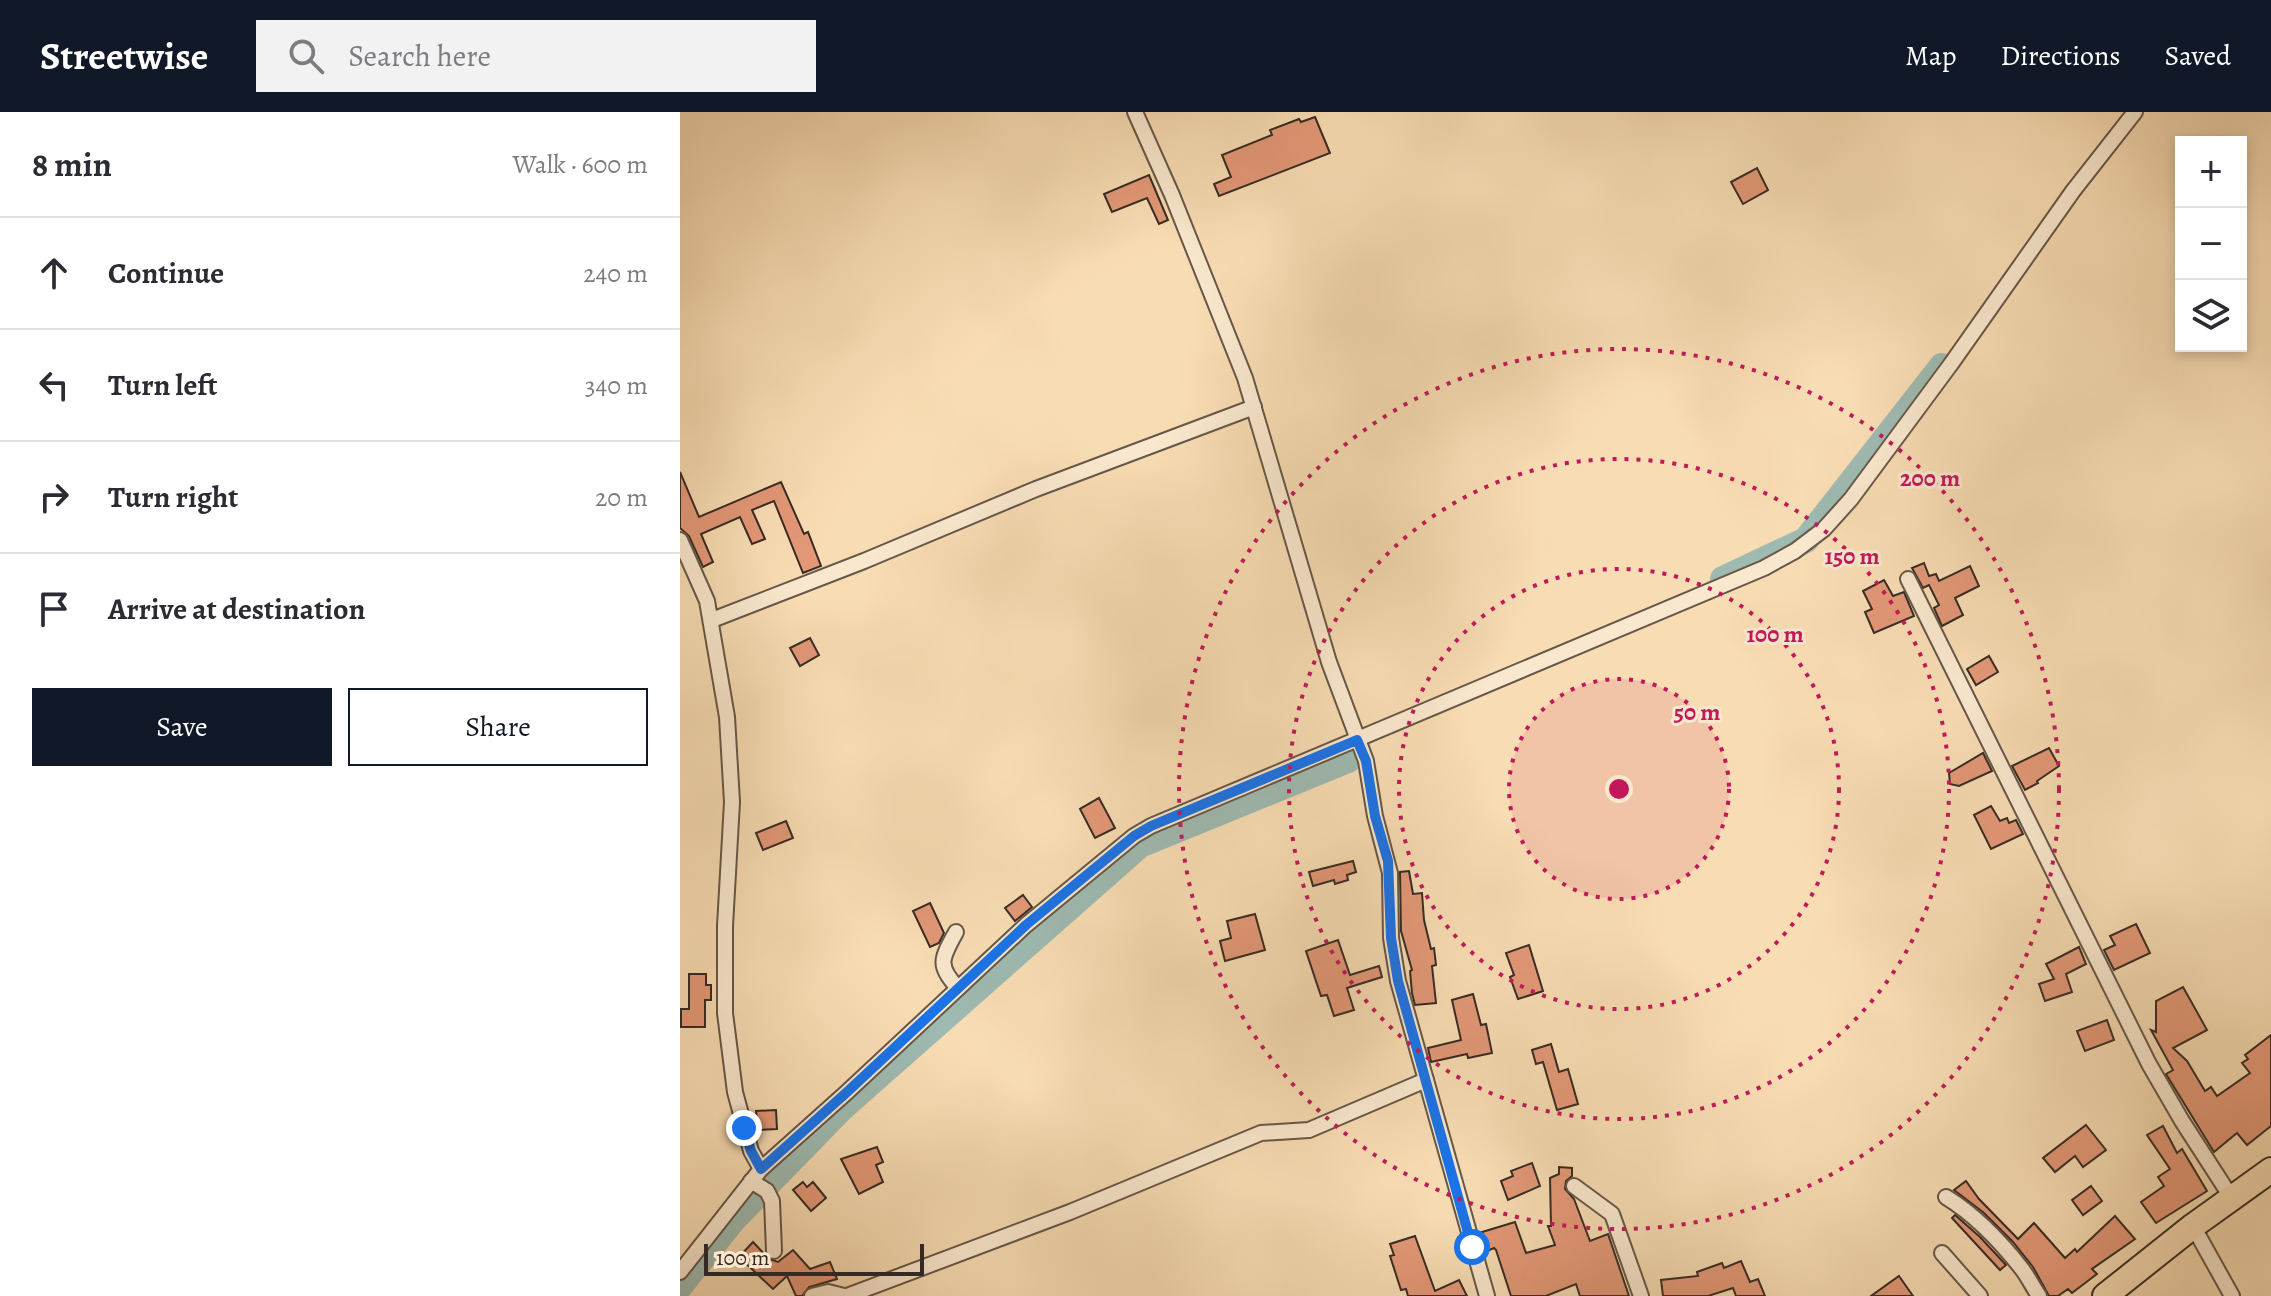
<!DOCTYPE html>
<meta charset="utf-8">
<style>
body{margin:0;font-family:Alegreya,serif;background:#f2f2f3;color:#2b2b33}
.controls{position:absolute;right:24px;top:24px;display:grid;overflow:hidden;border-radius:0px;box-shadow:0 4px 12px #0003}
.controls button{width:72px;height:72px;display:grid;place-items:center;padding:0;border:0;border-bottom:2px solid #e1e1e2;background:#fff;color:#2b2b33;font:40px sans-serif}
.scale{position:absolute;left:24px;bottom:20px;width:220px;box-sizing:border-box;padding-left:8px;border:4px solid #362b24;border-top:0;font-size:22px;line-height:28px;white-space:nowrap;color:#362b24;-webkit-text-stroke:6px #fae8ce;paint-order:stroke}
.stop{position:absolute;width:24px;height:24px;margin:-18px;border:6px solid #1a73e8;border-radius:50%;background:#fff}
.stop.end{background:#1a73e8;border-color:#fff;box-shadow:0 2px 8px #0008}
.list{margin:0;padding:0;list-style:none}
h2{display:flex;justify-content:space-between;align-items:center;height:104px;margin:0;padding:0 32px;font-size:34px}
h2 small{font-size:26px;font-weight:400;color:#7c7c81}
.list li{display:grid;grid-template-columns:52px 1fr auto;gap:24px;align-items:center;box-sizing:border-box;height:112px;padding:0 32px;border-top:2px solid #e1e1e2}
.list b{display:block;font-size:30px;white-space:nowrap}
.list em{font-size:26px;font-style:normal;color:#7c7c81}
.actions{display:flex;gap:16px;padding:24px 32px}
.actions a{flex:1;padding:18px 0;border:2px solid #111827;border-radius:0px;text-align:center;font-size:28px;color:#111827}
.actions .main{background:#111827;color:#fff}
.icon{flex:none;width:44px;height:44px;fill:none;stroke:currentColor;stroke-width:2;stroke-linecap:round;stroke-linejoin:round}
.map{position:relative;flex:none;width:1591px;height:1184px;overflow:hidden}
header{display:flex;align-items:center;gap:48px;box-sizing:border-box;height:112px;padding:0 40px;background:#111827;color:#fff}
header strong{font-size:38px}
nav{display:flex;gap:44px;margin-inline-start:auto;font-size:28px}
.search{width:560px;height:72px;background:#f2f2f3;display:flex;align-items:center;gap:20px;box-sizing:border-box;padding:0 28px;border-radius:0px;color:#7c7c81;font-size:30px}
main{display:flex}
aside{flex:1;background:#fff}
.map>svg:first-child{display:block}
</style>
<header>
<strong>Streetwise</strong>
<div class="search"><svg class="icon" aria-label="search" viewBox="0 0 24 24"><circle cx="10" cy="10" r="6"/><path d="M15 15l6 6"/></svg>Search here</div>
<nav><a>Map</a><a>Directions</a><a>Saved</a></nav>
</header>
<main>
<aside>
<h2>8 min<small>Walk · 600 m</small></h2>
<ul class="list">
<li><svg class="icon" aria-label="ahead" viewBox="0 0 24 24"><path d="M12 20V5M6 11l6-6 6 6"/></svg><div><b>Continue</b></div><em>240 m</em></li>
<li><svg class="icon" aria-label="left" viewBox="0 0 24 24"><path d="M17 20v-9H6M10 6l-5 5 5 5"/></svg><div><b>Turn left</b></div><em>340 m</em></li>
<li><svg class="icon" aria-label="right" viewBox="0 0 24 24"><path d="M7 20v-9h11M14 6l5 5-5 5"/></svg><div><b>Turn right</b></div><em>20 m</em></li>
<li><svg class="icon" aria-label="arrive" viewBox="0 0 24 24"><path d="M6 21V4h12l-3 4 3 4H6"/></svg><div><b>Arrive at destination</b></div></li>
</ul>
<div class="actions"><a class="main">Save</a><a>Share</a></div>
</aside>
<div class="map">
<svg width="1591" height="1184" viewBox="0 0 1591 1184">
<rect width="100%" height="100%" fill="#f8dcb3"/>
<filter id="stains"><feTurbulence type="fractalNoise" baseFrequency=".0025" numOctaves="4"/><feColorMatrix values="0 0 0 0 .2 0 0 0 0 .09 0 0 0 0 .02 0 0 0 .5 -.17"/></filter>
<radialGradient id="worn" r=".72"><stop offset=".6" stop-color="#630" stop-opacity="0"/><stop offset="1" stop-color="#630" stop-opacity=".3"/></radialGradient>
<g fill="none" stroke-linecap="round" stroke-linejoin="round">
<g stroke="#9ebab1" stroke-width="26">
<polyline points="1043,467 1126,428 1262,254"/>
<polyline points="0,1174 53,1108 162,996 460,733 668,648"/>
</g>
</g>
<g fill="#e39877" stroke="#362b24" stroke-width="2">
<polygon points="635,5 650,41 539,84 534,72 551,65 542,43 592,23 590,18 619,7 621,10"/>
<polygon points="1077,56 1088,78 1063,92 1051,70"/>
<polygon points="469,63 488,108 479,112 467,86 432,100 424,82"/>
<polygon points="0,360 19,405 101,370 124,422 128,420 141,454 123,461 94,389 72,398 85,427 72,432 60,405 21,422 33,450 23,455 9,424 0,416"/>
<polygon points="1244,451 1249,464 1256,462 1259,469 1290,454 1299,474 1275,486 1283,503 1262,514 1254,496 1259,493 1249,473 1243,476 1232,456"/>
<polygon points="1204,468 1213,484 1224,480 1234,504 1194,521 1185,500 1192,497 1183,479"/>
<polygon points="130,526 139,543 120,554 110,536"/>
<polygon points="1309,544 1318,560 1296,573 1287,557"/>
<polygon points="1369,636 1379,654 1357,669 1358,671 1345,678 1332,654"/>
<polygon points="1303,641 1312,659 1279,674 1270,672 1269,661"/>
<polygon points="419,686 435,716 415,726 400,697"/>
<polygon points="1311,694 1320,709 1327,706 1329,711 1336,708 1343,722 1311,737 1294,703"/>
<polygon points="106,709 113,726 83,738 76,721"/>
<polygon points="673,749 676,760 667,763 668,768 655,772 654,768 633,774 629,760"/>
<polygon points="729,759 733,782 742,781 744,808 751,837 754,836 756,853 752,854 756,891 735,893 732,881 730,859 732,858 721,819 720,760"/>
<polygon points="343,783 352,795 335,809 325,796"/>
<polygon points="250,791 264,821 259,831 250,835 233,799"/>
<polygon points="575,802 585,838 545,849 540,829 551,826 547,809"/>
<polygon points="1456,812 1470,841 1434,858 1424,838 1435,833 1430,824"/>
<polygon points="658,828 670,863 699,854 702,865 667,876 674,898 654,904 647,883 641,884 626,839"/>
<polygon points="849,833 863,879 838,887 830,865 834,863 826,841"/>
<polygon points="1399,835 1406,852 1386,862 1392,880 1365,889 1359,872 1374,867 1366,852"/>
<polygon points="9,862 26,862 26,873 31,873 31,888 25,888 25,915 1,915 1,897 9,897"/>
<polygon points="1503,875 1527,918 1493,936 1507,949 1525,979 1531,975 1537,984 1570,961 1562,951 1568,947 1565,943 1591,923 1591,1014 1567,1033 1557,1021 1534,1040 1486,962 1493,958 1471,918 1476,920 1476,889"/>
<polygon points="793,882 801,913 806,912 812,941 788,946 787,942 751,950 748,936 781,928 772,888"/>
<polygon points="1427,908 1434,928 1405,939 1397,919"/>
<polygon points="871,932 879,960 888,957 898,992 877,998 863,950 856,952 852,938"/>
<polygon points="96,998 97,1017 78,1018 76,999"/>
<polygon points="1406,1013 1426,1038 1403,1055 1395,1044 1375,1060 1363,1046"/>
<polygon points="1483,1014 1497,1041 1502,1037 1527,1079 1476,1111 1461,1090 1484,1074 1478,1065 1490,1057 1467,1023"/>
<polygon points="197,1035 203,1050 196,1053 203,1070 179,1082 161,1047"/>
<polygon points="852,1051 860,1074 828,1088 821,1069 833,1064 831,1059"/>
<polygon points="879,1055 892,1056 892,1064 886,1069 885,1077 894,1087 910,1129 928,1122 949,1184 900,1184 896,1172 866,1184 831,1184 816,1138 814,1136 805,1140 799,1121 835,1110 846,1141 875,1133 868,1114 871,1114 870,1066 879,1062"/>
<polygon points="1286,1069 1299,1087 1338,1127 1354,1111 1385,1146 1395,1137 1397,1140 1435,1104 1455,1127 1412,1157 1417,1162 1392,1181 1388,1177 1378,1184 1369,1184 1353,1155 1333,1130 1304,1101 1274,1078"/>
<polygon points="123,1070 127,1075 133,1070 146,1086 131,1099 113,1078"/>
<polygon points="1411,1074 1422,1089 1403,1103 1392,1088"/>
<polygon points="1275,1103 1300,1125 1326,1153 1320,1158 1272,1106"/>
<polygon points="735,1124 755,1179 779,1168 787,1184 728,1184 726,1177 721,1178 710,1144 714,1143 710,1132"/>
<polygon points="73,1130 89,1147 98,1150 113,1138 130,1157 150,1150 157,1167 129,1175 122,1184 116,1184 107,1164 93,1177 59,1145"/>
<polygon points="1061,1149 1070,1170 1078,1167 1085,1184 1056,1184 1053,1176 1028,1184 983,1184 981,1168 1018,1164 1017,1160 1042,1151 1044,1156"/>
<polygon points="1219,1164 1233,1184 1191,1184"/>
</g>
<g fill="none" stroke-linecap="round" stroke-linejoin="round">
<defs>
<g id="minor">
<polyline points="455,0 492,83 565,266 649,550 686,649 695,704 710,761 711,826 718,869 807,1184"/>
<polyline points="0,428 27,489 47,605 52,690 45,814 45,901 55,980 71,1039 81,1057"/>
<polyline points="1228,467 1469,952 1502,1009 1551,1085"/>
<polyline points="32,508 184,449 356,377 574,295"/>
<path d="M276,820C262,846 256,853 278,876"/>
<polyline points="71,1069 87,1079 92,1089 94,1139"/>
<polyline points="894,1074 932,1102 961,1184"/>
<path d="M1266,1085C1295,1103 1321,1130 1342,1157C1348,1165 1353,1175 1359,1184"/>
<polyline points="1513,1114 1552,1184"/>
<polyline points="1262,1141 1300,1184"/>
<polyline points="0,1160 81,1057 166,981 346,813 454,724 471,714 1084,456 1115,439 1144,417 1171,387 1271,252 1393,79 1455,0"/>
<polyline points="132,1184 148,1180 164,1184"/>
<polyline points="167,1184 390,1100 581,1021 629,1018 746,968"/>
</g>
<polyline id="primary" points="1425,1184 1513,1114 1591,1058"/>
</defs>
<use href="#minor" stroke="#665748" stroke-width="18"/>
<use href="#primary" stroke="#362b24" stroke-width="28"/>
<use href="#minor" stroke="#fae8ce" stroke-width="14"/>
<use href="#primary" stroke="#f8dcb3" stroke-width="24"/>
</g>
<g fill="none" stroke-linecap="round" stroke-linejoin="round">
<polyline stroke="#1a73e8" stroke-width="10" points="64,1016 71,1039 81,1057 166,981 346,813 454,724 471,714 677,628 686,649 695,704 708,749 711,826 718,869 792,1135"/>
</g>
<circle cx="939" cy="677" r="110" fill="#c2185b" fill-opacity=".12"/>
<g fill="none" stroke="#c2185b" stroke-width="4" stroke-dasharray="4 8">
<circle cx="939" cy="677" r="110"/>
<circle cx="939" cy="677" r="220"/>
<circle cx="939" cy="677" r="330"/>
<circle cx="939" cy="677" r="440"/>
</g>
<circle cx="939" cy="677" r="12" fill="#c2185b" stroke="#fae8ce" stroke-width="4"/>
<g font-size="24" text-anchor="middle" font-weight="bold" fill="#c2185b" stroke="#fae8ce" stroke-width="6" stroke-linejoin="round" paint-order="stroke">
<text x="1250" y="374">200 m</text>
<text x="1172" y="452">150 m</text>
<text x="1095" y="530">100 m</text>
<text x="1017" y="608">50 m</text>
</g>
<rect width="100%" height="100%" filter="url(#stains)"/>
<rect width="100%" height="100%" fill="url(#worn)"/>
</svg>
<div class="controls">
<button>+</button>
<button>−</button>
<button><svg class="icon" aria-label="layers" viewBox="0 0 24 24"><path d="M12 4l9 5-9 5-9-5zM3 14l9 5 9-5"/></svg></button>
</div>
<div class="scale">100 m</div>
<div class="stop" style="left:792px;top:1135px"></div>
<div class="stop end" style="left:64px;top:1016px"></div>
</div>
</main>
